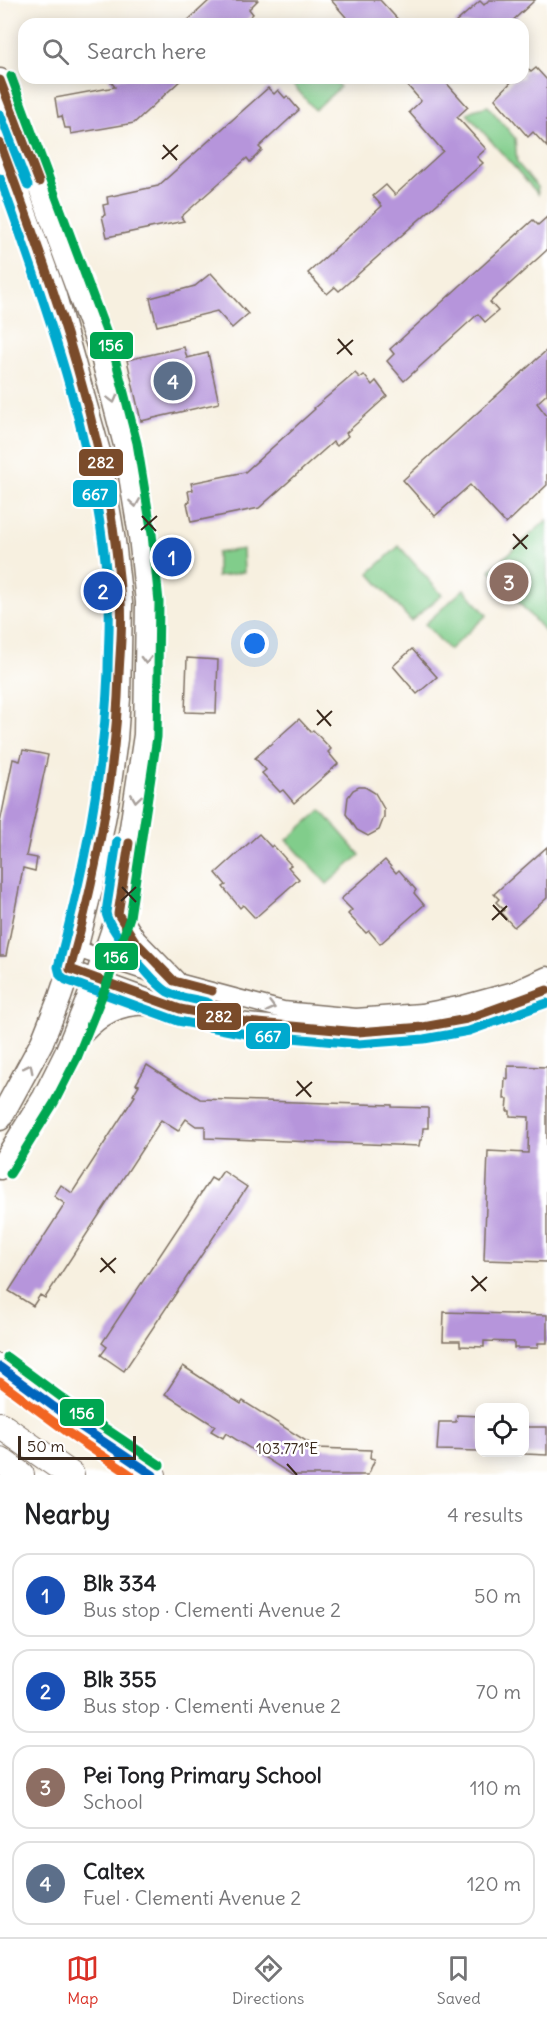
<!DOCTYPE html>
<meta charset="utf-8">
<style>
body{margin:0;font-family:Delius,sans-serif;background:#f6f6f6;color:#202124}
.controls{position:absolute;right:18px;bottom:18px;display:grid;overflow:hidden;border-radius:12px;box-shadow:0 3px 15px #0003}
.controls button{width:54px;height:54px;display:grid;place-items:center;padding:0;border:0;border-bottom:2px solid #e0e0e0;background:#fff;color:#202124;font:30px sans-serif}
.scale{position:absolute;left:18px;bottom:15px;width:118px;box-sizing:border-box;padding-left:6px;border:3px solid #3b2a1e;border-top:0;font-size:16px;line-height:21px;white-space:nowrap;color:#3b2a1e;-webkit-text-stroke:4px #fff;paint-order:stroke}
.you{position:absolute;left:255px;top:644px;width:21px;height:21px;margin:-15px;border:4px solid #fff;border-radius:50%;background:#1a73e8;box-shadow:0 0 0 9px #1a73e833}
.badge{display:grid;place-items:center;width:39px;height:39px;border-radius:50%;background:#d93025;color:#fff;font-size:20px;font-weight:700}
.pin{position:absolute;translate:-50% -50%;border:3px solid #fff;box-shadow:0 2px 6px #0006}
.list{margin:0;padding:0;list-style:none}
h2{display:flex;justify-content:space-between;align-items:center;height:78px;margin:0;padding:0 24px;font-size:26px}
h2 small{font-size:20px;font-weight:400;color:#757577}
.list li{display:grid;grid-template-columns:39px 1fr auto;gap:18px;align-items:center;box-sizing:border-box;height:84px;margin:0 12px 12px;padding:0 12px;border:2px solid #e0e0e0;border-radius:18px}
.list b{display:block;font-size:22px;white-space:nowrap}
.list p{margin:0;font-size:20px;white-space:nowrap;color:#757577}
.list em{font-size:20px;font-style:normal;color:#757577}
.icon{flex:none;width:33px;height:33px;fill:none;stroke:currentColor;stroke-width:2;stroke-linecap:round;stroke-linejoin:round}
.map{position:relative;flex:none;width:547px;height:1475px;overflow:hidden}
.search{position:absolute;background:#fff;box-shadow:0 3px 15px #0003;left:18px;right:18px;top:18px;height:66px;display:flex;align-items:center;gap:15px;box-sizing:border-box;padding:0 21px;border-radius:18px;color:#757577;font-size:22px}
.sheet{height:462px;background:#fff}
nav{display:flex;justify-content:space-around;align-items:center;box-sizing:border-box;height:84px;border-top:2px solid #e0e0e0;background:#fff;font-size:16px;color:#757577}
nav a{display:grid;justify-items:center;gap:3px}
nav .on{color:#d93025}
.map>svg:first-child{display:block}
</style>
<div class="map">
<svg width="547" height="1475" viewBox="0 0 547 1475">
<rect width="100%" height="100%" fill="#fff"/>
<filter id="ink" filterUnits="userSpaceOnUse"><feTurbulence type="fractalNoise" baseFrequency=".0167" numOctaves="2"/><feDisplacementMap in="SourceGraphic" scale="12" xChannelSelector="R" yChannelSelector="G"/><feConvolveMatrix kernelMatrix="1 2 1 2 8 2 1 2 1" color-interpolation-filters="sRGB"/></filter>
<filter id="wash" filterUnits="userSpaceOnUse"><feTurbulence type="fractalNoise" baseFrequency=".008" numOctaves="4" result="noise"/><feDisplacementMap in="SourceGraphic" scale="24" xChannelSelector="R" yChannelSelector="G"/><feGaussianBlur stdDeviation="1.35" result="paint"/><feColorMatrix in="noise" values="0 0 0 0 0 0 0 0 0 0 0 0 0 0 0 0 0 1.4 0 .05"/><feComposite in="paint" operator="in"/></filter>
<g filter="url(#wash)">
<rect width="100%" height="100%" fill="#f7f0e0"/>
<g fill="#81cd8b" stroke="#5e7c54" stroke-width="1.5">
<polygon points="287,78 332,78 340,87 315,110"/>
<polygon points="488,106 515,138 517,163 537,186 538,194 467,114 473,110"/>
<polygon points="547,520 547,634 490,570"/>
<polygon points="399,546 442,595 411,621 369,573"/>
<polygon points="243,549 244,572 217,577 217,553"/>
<polygon points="464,589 487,615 449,650 425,624"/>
<polygon points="321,810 360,855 327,884 287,840"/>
</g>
<g id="blocks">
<g fill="#b695db">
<polygon points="210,0 258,0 249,9 253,14 242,24 184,24"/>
<polygon points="331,0 380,0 402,24 352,24"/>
<polygon points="489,0 535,0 509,24 454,24 480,1 484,5"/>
<polygon points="536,68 547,80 547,147 533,132 528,137 495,99 514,79 515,81 519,78 523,78 523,74 528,69 531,72"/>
<polygon points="108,78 183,78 134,123 71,134 70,128 65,128 62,116 58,117 55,98 115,87"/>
<polygon points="401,78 442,78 468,107 457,117 486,149 477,157 483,163 339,291 335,287 327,294 308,273 382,206 373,196 386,185 395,195 443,151 409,112 421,101"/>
<polygon points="268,88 274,94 278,90 285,98 287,96 299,110 259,147 262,150 250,162 247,158 181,217 184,221 107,237 102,216 105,215 103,205 108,204 107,197 158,186"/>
<polygon points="547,217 547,250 490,302 498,311 485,322 478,314 404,381 387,361 394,354 390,349 533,220 538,225"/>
<polygon points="211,273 248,314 232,328 217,311 157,326 150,298 195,286"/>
<polygon points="184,347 187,358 208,353 219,403 141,421 127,360"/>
<polygon points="547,350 547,394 537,403 547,416 547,485 506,524 470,485 435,516 403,480"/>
<polygon points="355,373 360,378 364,375 372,385 376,381 387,396 346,433 348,436 337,446 333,442 259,508 191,522 187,503 190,502 188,491 193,490 191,483 245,472 315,409 314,408"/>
<polygon points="412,649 437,677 417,694 393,666"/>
<polygon points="187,658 218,660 216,713 185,712"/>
<polygon points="299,719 311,732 313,730 331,749 328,752 338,764 294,803 283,790 280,792 262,773 266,770 255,758"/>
<polygon points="23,750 48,755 26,856 37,858 35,871 23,868 6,956 0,956 0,823 13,759 20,761"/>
<polygon points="359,787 365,787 375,793 384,809 384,817 379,830 368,836 357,830 346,814 348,797 353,790"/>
<polygon points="259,834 271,847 273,845 291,865 288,867 299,879 255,918 243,905 240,908 223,887 226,885 216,873"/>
<polygon points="547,847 547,898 514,927 501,913 504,910 496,902 499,899 494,894"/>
<polygon points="385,860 396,873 399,870 416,890 414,893 424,905 380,944 369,931 366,933 348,914 352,910 341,899"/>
<polygon points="147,1065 200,1099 392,1105 392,1107 428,1108 428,1128 423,1128 422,1140 420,1140 419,1146 395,1145 205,1138 205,1126 196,1126 186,1119 178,1131 161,1120 45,1298 40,1295 33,1306 9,1291 65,1204 54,1196 61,1185 72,1193 135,1096 133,1095 139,1085 136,1084"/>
<polygon points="508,1066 547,1067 547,1262 484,1260 488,1151 528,1153 529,1117 510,1116 510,1111 507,1111 508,1099 504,1099 505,1078 508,1079"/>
<polygon points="223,1171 247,1187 124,1371 101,1355 107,1347 102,1343 211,1178 216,1181"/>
<polygon points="444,1312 547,1315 547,1343 538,1343 538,1348 514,1348 514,1342 484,1341 484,1347 460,1346 460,1341 443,1341"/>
<polygon points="183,1366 241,1404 243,1401 317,1448 371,1450 370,1458 375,1459 368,1475 292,1475 226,1433 223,1438 211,1431 215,1426 165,1394"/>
<polygon points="457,1415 480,1416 480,1451 437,1450 439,1422 456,1422"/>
<polygon points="525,1427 547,1427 547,1455 525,1454"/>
</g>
</g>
</g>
<g filter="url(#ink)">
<use href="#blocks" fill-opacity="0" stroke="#7d6f62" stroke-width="1.5"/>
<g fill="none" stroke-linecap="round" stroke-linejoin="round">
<defs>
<g id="minor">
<polyline points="76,949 174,981 283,1010 356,1017 421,1012 463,1004 514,990 547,975"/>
<polyline points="70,969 180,1009 247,1022 358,1032 423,1027 467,1019 547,990"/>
</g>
<g id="secondary">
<polyline points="0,80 101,353 125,445 140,536 147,602 145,735 118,914 96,979 66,1053 44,1097 0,1168"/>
<polyline points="0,143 55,296 99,452 114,541 121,603 119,698 116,739 108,798 92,885 76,949 60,997 42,1042 0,1119"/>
<polyline points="118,914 135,941 174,981"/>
<path d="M76,1040C92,1021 110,1006 136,1004C150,1003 166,1007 180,1009"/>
</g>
<g id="primary">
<polyline points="0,1367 77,1424 153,1475"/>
<polyline points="0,1425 71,1475"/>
<polyline points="0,1460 21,1475"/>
</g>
</defs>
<use href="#minor" stroke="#7d6f62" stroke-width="19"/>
<use href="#secondary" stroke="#7d6f62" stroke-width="25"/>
<use href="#primary" stroke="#7d6f62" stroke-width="28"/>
<use href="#minor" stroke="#fff" stroke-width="16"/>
<use href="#secondary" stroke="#fff" stroke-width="22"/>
<use href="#primary" stroke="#fff" stroke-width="26"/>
<defs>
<g id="bus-1">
<polyline points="0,80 39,182"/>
<path d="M0,143C55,291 111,443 121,602C123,626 120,651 119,674C116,775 97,872 70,969L180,1009L247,1022L358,1032L423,1027L467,1019L547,990"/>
<polyline points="129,843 118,914 135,941 174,981 212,991"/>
</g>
<g id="bus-2">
<polyline points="0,114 28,186"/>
<path d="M0,178C50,315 100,457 109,604C110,626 108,649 108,672C104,773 84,869 58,967L60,975L66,980L178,1021L246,1034L358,1044L424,1039L469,1031L547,1003"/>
<path d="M117,841L106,912C107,928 154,984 168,992C180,998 196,999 209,1003"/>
</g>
<g id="bus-3">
<polyline points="10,1174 54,1103 77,1058 107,984 130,917 157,737 159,602 152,534 137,443 113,350 11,76"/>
<polyline points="7,1357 84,1414 160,1465"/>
</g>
<polyline id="bus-4" points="0,1367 77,1424 153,1475"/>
<polyline id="bus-5" points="0,1382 70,1434 131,1475"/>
</defs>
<use href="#bus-1" stroke="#fff" stroke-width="14"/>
<use href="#bus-2" stroke="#fff" stroke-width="14"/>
<use href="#bus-3" stroke="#fff" stroke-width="14"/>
<use href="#bus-4" stroke="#fff" stroke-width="14"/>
<use href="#bus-5" stroke="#fff" stroke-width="14"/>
<use href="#bus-1" stroke="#7a4b2a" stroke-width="9"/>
<use href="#bus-2" stroke="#00a9ce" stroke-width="9"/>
<use href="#bus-3" stroke="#00a651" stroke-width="9"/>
<use href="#bus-4" stroke="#0065bd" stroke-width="9"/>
<use href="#bus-5" stroke="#f26522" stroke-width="9"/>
</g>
<defs><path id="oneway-chevron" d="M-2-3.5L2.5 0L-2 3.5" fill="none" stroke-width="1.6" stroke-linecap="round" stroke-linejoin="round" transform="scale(1.5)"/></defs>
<g stroke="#a79f9a">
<use href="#oneway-chevron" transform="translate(113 399) rotate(75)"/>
<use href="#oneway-chevron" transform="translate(135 503) rotate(81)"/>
<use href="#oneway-chevron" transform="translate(146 660) rotate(91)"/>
<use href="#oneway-chevron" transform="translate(136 798) rotate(98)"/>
<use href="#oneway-chevron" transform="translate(271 1007) rotate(15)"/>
<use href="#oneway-chevron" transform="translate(29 1068) rotate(-63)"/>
</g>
</g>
<path fill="none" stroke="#3b2a1e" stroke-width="2" d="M163,145L177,160M162,159L178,145M338,339L352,355M337,354L353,340M142,516L156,531M141,530L157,516M513,534L527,549M513,549L528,535M317,710L331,726M317,725L332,711M122,887L136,902M121,901L136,887M493,905L507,920M492,920L507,906M297,1081L311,1097M296,1096L312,1082M101,1258L115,1273M100,1272L116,1258M472,1276L486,1291M471,1291L487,1277M287,1464L297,1475"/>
<g font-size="15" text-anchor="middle" fill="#3b2a1e" stroke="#fff" stroke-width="5" stroke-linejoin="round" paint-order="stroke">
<text x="287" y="1454">103.771°E</text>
</g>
<g stroke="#fff" stroke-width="2">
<rect x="89" y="331" width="45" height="29" rx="6" fill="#00a651"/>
<rect x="78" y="448" width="46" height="29" rx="6" fill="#7a4b2a"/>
<rect x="72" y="479" width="46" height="29" rx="6" fill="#00a9ce"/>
<rect x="94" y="942" width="45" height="29" rx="6" fill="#00a651"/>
<rect x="196" y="1002" width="46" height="29" rx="6" fill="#7a4b2a"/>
<rect x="245" y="1022" width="46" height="28" rx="6" fill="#00a9ce"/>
<rect x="59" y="1398" width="46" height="29" rx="6" fill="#00a651"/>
</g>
<g font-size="16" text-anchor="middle" font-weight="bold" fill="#fff">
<text x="111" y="351">156</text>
<text x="101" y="468">282</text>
<text x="95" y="500">667</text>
<text x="116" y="963">156</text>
<text x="219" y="1022">282</text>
<text x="268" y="1042">667</text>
<text x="82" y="1419">156</text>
</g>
</svg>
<div class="controls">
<button><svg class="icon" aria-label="locate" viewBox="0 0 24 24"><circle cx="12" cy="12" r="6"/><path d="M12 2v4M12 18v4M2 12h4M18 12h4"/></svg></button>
</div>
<div class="scale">50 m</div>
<div class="you"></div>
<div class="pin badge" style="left:172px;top:557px;background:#1a4fb4">1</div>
<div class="pin badge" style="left:103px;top:591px;background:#1a4fb4">2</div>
<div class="pin badge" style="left:509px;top:582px;background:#8d6e63">3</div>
<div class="pin badge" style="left:173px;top:381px;background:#5c6f8a">4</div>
<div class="search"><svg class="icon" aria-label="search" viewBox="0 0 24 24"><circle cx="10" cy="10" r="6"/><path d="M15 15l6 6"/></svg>Search here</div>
</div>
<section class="sheet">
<h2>Nearby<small>4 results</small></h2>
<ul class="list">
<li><span class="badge" style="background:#1a4fb4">1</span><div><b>Blk 334</b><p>Bus stop · Clementi Avenue 2</p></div><em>50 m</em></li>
<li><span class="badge" style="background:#1a4fb4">2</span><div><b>Blk 355</b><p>Bus stop · Clementi Avenue 2</p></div><em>70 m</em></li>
<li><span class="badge" style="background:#8d6e63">3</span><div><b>Pei Tong Primary School</b><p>School</p></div><em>110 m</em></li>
<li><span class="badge" style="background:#5c6f8a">4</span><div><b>Caltex</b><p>Fuel · Clementi Avenue 2</p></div><em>120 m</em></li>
</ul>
</section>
<nav>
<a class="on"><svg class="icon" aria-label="map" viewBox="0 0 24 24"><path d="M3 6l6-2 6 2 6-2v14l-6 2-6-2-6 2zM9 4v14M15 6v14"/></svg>Map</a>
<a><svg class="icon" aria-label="directions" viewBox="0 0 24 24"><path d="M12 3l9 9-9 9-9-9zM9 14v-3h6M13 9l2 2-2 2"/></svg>Directions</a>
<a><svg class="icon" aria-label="saved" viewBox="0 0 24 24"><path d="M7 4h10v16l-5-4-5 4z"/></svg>Saved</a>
</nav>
